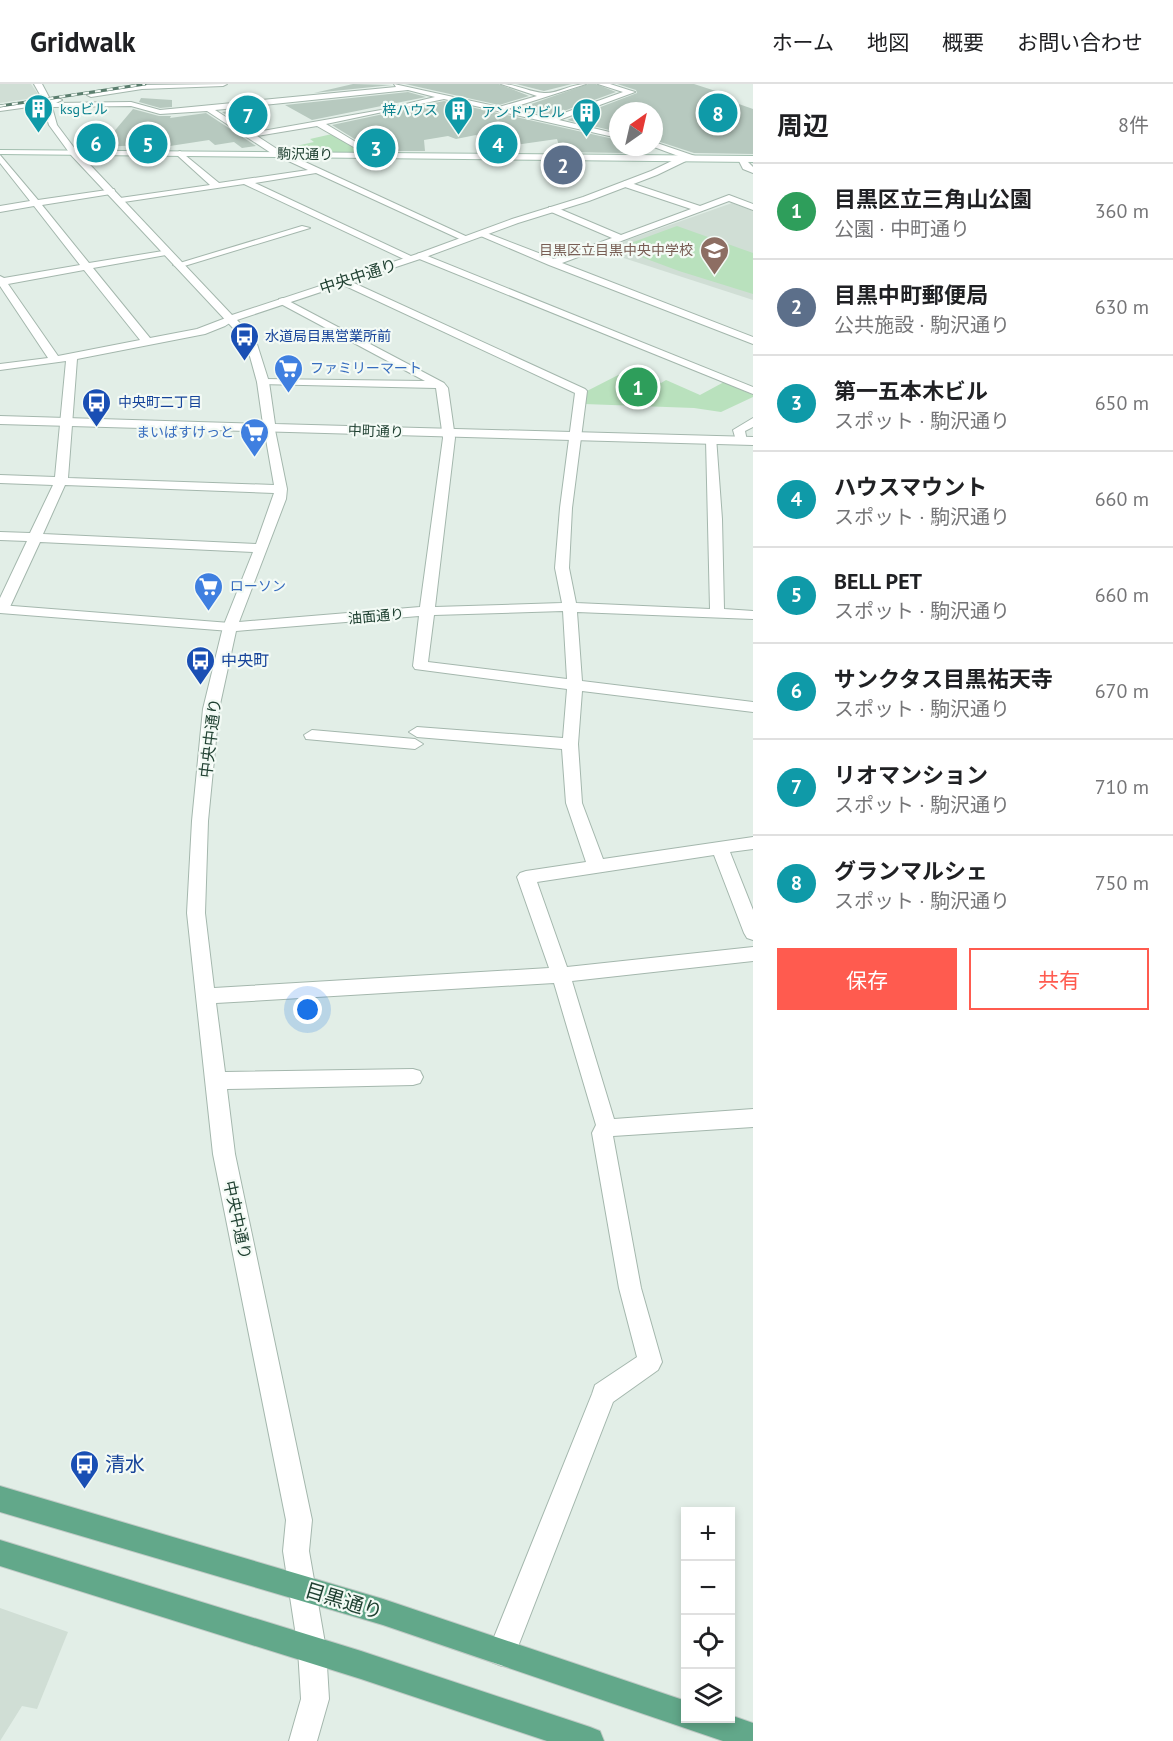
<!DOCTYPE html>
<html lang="ja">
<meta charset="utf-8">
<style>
body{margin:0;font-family:"PT Sans","Noto Sans JP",sans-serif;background:#f2f2f2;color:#202124}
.controls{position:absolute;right:18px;bottom:18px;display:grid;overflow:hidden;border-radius:0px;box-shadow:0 3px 9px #0003}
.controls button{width:54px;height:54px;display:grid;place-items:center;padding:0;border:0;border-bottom:2px solid #e0e0e0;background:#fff;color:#202124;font:30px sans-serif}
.compass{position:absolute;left:609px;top:18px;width:54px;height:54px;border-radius:50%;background:#fff;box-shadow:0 3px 9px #0003;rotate:34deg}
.you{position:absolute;left:308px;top:926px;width:21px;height:21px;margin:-15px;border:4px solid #fff;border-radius:50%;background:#1a73e8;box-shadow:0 0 0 9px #1a73e833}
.badge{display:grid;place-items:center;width:39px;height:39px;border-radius:50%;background:#ff5b4f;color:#fff;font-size:20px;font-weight:700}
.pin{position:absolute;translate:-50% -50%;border:3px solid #fff;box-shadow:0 2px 6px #0006}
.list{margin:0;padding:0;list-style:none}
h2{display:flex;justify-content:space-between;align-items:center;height:78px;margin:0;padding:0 24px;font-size:26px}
h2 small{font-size:20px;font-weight:400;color:#757577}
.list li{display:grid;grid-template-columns:39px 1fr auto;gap:18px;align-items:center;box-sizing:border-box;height:96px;padding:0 24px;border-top:2px solid #e0e0e0}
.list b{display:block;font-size:22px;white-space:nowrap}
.list p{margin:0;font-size:20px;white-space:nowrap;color:#757577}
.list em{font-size:20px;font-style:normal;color:#757577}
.actions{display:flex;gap:12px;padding:18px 24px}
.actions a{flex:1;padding:14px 0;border:2px solid #ff5b4f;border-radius:0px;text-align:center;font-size:21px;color:#ff5b4f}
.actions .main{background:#ff5b4f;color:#fff}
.icon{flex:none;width:33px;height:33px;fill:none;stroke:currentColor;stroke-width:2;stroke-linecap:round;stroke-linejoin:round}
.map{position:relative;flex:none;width:753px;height:1657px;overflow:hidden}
header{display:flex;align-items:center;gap:36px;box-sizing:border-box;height:84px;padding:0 30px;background:#fff;border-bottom:2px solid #e0e0e0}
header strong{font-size:28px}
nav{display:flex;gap:33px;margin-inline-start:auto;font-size:21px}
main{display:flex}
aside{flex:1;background:#fff}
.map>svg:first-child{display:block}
</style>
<header>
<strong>Gridwalk</strong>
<nav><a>ホーム</a><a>地図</a><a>概要</a><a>お問い合わせ</a></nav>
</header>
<main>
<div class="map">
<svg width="753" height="1657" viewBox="0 0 753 1657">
<rect width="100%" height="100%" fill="#e2eee7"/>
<g fill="#d0ded5">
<polygon points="0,0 31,0 40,13 0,19"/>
<polygon points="732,119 753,127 753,216 599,166"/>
<polygon points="0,1524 68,1548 37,1625 22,1622 0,1657"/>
</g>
<g fill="#b9e1bd">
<polygon points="332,50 362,69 295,68 291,63 314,58 310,55"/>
<polygon points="677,142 753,169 753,210 679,187 617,164"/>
<polygon points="630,285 661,299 666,296 700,311 724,298 753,311 753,313 721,328 694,324 584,320 585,308"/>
</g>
<g fill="#b7c9bf">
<polygon points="353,0 392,1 314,9"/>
<polygon points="405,0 499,0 529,12 499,21"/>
<polygon points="516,0 572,0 544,7"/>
<polygon points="588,0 596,0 616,8 550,32 517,25"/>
<polygon points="617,0 694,0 728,11 719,13 753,25 753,70 694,69 654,56 654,27 618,27 618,48 567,36 637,9 636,6"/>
<polygon points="408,8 426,13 312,36 285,21"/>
<polygon points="141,14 172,16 172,23 160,24 139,18"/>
<polygon points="444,17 618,56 618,63 623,63 624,69 561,68 557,55 493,64 476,51 456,55 448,52 424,56 425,67 374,67 332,41"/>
<polygon points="133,25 159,32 171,32 170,34 206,29 256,62 242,64 234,58 215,61 209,56 157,64 146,64 142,61 101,63"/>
<polygon points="232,27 261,45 251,47 222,28"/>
</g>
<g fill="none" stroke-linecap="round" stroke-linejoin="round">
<defs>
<g id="minor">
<path d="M34,0H42L50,15L58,14L62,16L56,19L131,18L160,26L396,3L394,0L499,23L537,12L501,0C516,0 529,8 544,9C557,10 571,0 586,0L508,25L550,34L623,8L598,0H610L635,8L559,36L618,50V54L444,15L326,40L374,69V73H371L317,42L257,52L277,65L472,155L464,157L316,89L255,99L413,173L415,175L410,178L244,100L117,119L116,117L120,114L210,101L177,71L176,69L180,67L219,99L308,86L271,69L207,27L160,30L131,22L52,23L57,41L78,69L71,71L49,41L43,21L0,27V23L43,16ZM408,6L435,13L381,26L251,49L215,26Z"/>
<polygon points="227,0 223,2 142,5 91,13 87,11 142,1"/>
<polygon points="654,58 695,72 696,74 689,76 654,63"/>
<path d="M0,71L38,116L114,105L115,107L111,110L42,121L89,179L169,166V170L166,171L93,184L150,254L197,245L231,232L236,235L225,242L205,250L77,275L68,394L274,401L264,344L270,340L274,341L287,405L286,415L239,538L420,523L443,354L436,304L259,300L257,298L263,295L425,297L279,219V215L283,214L444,299L448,304L455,354L435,523L562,519L555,484L560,424L575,309L339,199V195L343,194L585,305L587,307L572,424L569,484L576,519L710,525L706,356L712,352L716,353L722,435L724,525L753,527V535L577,528L582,597L753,618V628L582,607L578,660L582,719L603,775L753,753V765L730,768L753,826V856L747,854L744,849L714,771L537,798L567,883L753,863V877L572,897L614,1035L753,1025V1043L613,1052L641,1204L662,1278L658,1286L613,1318L512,1578L502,1582L492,1578L488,1568L592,1310L595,1301L637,1273L619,1204L592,1049L596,1041L554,899L216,919L225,988L413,985L420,987L423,993L420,999L413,1001L227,1005L235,1070L312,1436L309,1467L326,1565L329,1615L317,1657H289L301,1615L298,1565L283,1467L286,1436L213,1070L187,829L192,737L203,625L223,543L253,468L40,458L9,525L7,528L0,529V514L27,457L0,456V448L30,449L53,401L0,399V391L55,393L66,277L0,286V280L48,274L0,202V192L4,194L80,181L34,122L0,128V122L30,117L0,79ZM84,186L140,256L58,272L8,200ZM65,401L274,409L256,460L43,450ZM563,527L567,595L428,578L434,531ZM419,532L413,582L415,585L567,605L563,654L417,643L409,648L417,653L562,665L566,719L586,778L526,787L520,789L517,793L549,884L214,904L205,829L208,737L219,625L236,547Z"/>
<polygon points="742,72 753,83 753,89 743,85 738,75"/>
<polygon points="625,97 700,122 729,111 753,120 753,126 729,117 562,179 753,253 753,260 549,181 476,150 484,148 554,175 612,154 549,127 549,123 555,123 621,151 691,125 622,102 621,100"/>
<polygon points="302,142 310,144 181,183 173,181"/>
<polygon points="420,169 753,303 753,310 417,174 417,170"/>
<polygon points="753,334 753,343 745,347 747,357 745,360 737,360 733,346"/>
<polygon points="312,646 415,655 423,660 415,665 306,655 304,651"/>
</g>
<g id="tertiary">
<polygon points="71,67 77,67 232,231 417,170 512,135 583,113 651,87 682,72 688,72 688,76 657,91 589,117 518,139 423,174 237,236 256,257 269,298 275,340 753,353 753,361 0,340 0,332 263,340 257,298 246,258 71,71"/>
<polygon points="0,521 230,539 237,543 230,547 0,529"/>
</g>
<polygon id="secondary" points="0,66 753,72 753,78 0,70"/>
<g id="primary">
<polygon points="0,1402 383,1515 686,1617 686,1634 730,1634 730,1631 753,1639 753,1657 723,1657 383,1541 0,1428"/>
<polygon points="0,1456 361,1567 590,1643 600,1647 604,1657 547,1657 361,1595 0,1482"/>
</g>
</defs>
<use href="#minor" stroke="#a4b7ad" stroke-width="2"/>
<use href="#tertiary" stroke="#a4b7ad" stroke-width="2"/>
<use href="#secondary" stroke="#a2beaf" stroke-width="2"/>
<use href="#primary" stroke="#c1cac6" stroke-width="2"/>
<use href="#minor" fill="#fff" fill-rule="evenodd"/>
<use href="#tertiary" fill="#fff" fill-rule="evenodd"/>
<use href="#secondary" fill="#fff" fill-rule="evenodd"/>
<use href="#primary" fill="#62a88a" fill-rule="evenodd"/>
<defs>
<polyline id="rail" points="0,22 145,0"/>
</defs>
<use href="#rail" stroke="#5a7d6d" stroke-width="3"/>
<use href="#rail" stroke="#f3faf5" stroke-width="2" stroke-dasharray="6" stroke-linecap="butt"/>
</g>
<defs>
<symbol id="building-pin" viewBox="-11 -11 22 30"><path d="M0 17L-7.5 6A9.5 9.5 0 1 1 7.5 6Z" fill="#0f9aa8" stroke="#f3faf5"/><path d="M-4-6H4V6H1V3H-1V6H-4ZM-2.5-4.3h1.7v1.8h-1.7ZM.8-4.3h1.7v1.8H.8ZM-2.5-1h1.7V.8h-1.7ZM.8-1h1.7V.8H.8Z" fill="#fff"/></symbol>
<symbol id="school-pin" viewBox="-11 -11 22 30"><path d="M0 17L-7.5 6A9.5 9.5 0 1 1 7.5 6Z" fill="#8d6e63" stroke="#f3faf5"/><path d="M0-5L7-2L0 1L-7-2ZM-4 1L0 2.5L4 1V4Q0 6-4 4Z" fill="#fff"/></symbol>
<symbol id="bus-pin" viewBox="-11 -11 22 30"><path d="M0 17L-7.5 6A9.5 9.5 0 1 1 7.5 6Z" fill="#1a4fb4" stroke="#f3faf5"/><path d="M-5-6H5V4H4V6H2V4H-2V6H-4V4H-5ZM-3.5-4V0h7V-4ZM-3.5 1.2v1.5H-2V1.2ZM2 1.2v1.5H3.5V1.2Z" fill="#fff"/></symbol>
<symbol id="supermarket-pin" viewBox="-11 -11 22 30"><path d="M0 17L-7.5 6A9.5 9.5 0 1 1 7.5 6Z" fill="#3f7fe0" stroke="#f3faf5"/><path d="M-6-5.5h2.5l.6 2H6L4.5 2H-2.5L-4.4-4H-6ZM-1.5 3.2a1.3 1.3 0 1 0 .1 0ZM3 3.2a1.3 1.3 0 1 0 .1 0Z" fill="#fff"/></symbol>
</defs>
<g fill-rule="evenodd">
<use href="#building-pin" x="22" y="8" width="33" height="45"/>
<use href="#building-pin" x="442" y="10" width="33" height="45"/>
<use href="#building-pin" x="570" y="12" width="33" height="45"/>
<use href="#school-pin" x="698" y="150" width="33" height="45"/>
<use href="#bus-pin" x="228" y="236" width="33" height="45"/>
<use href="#supermarket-pin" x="272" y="268" width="33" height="45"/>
<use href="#bus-pin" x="80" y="302" width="33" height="45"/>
<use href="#supermarket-pin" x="238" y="332" width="33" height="45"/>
<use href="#supermarket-pin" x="192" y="486" width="33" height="45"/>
<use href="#bus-pin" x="184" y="560" width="33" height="45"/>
<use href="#bus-pin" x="68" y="1364" width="33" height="45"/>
</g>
<g text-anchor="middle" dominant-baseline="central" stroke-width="4.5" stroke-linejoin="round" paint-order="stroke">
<g font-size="14" fill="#0d838f" stroke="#f3faf5" text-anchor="end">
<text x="60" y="25" text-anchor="start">ksgビル</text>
<text x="438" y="26">梓ハウス</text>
<text x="565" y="28">アンドウビル</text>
</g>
<g font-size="14" fill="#204132" stroke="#f3faf5">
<text transform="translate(305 70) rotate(1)">駒沢通り</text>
<text transform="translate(376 347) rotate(2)">中町通り</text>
<text transform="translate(376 532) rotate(-5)">油面通り</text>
</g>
<g font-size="14" fill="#785e54" stroke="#f3faf5" text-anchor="end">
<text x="693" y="166">目黒区立目黒中央中学校</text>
</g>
<g font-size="14" fill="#164399" stroke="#f3faf5" text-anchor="start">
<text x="265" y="252">水道局目黒営業所前</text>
<text x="118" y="318">中央町二丁目</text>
</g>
<g font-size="14" fill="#366cbe" stroke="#f3faf5" text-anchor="start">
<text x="310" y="284">ファミリーマート</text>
<text x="234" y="348" text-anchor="end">まいばすけっと</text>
<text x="230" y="502">ローソン</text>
</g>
<g font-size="16" fill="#204132" stroke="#f3faf5">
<text transform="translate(358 192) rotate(-18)">中央中通り</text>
<text transform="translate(210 654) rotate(-83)">中央中通り</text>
<text transform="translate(238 1136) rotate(78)">中央中通り</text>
</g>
<g font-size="16" fill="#164399" stroke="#f3faf5" text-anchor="start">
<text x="221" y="576">中央町</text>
</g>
<g font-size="20" fill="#164399" stroke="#f3faf5" text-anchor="start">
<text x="105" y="1380">清水</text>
</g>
<g font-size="20" fill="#204132" stroke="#f3faf5">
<text transform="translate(344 1517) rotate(17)">目黒通り</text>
</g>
</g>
</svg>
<div class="controls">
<button>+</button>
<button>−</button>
<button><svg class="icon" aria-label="locate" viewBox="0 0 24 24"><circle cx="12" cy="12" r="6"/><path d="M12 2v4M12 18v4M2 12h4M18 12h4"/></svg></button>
<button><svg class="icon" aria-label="layers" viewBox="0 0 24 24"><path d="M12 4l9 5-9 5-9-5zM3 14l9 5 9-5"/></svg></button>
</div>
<svg class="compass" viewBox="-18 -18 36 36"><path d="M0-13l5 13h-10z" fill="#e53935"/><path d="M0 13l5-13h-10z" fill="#757577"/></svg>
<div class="you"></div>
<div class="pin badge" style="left:638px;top:303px;background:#2e9e5b">1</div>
<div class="pin badge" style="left:563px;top:81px;background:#5c6f8a">2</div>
<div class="pin badge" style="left:376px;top:64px;background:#0f9aa8">3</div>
<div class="pin badge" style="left:498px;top:60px;background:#0f9aa8">4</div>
<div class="pin badge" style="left:148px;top:60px;background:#0f9aa8">5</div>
<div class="pin badge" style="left:96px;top:59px;background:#0f9aa8">6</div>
<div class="pin badge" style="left:248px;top:31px;background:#0f9aa8">7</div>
<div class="pin badge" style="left:718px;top:29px;background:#0f9aa8">8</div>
</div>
<aside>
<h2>周辺<small>8件</small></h2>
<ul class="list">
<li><span class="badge" style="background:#2e9e5b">1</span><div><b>目黒区立三角山公園</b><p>公園 · 中町通り</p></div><em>360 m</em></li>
<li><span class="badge" style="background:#5c6f8a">2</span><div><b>目黒中町郵便局</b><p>公共施設 · 駒沢通り</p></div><em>630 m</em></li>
<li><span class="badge" style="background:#0f9aa8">3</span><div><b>第一五本木ビル</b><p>スポット · 駒沢通り</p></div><em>650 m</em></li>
<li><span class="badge" style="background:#0f9aa8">4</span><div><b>ハウスマウント</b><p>スポット · 駒沢通り</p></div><em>660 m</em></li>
<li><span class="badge" style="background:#0f9aa8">5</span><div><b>BELL PET</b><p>スポット · 駒沢通り</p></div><em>660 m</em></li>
<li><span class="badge" style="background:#0f9aa8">6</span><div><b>サンクタス目黒祐天寺</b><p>スポット · 駒沢通り</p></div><em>670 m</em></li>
<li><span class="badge" style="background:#0f9aa8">7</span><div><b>リオマンション</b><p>スポット · 駒沢通り</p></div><em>710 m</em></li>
<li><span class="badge" style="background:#0f9aa8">8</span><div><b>グランマルシェ</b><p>スポット · 駒沢通り</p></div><em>750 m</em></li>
</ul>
<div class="actions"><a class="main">保存</a><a>共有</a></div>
</aside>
</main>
